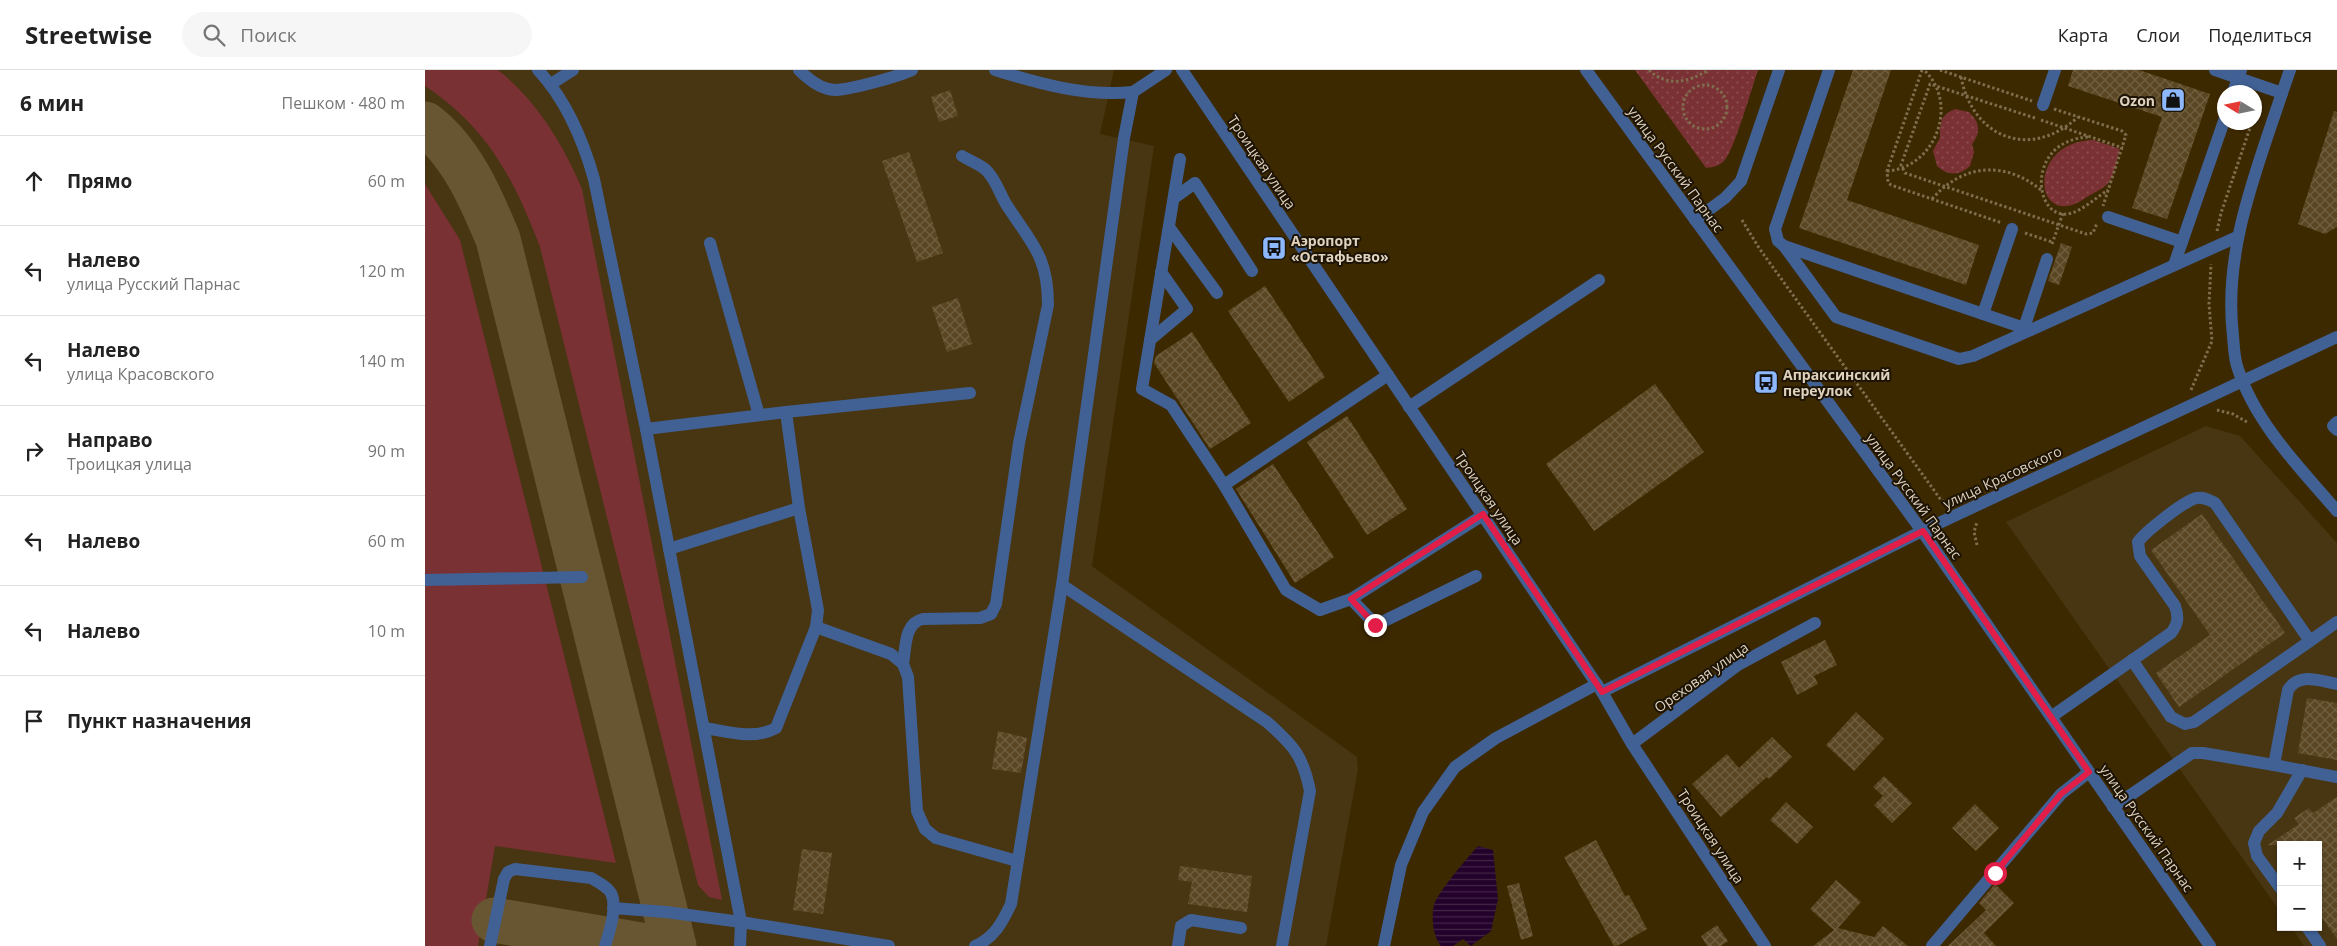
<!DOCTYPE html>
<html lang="ru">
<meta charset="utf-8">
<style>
body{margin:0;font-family:"Open Sans",sans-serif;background:#f6f6f6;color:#222}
.controls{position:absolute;right:15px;bottom:15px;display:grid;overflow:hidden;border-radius:0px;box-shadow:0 1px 4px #0004}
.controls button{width:45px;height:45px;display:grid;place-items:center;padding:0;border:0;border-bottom:1px solid #e0e0e0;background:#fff;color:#222;font:25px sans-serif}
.compass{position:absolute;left:1792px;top:15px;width:45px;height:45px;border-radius:50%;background:#fff;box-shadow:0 1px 4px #0004;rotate:280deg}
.stop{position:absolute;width:15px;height:15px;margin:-11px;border:4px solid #e11d48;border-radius:50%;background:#fff}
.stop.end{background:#e11d48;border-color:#fff;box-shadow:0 1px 5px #0008}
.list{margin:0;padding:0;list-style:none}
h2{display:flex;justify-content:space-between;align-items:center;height:65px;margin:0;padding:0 20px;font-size:21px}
h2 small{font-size:16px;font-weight:400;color:#767676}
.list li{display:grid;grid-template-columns:32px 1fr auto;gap:15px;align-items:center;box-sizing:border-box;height:90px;padding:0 20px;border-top:1px solid #e0e0e0}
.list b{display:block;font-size:19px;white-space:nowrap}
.list p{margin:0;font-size:16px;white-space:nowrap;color:#767676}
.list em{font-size:16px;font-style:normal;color:#767676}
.icon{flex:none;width:28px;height:28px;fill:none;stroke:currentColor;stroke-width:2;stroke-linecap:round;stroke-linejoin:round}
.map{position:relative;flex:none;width:1912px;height:876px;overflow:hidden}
header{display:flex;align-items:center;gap:30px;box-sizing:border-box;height:70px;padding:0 25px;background:#fff;border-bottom:1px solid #e0e0e0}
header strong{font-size:24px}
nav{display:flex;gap:28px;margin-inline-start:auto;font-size:18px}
.search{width:350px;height:45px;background:#f6f6f6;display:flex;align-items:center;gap:12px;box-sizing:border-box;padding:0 18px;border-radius:28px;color:#767676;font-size:19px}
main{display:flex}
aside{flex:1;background:#fff}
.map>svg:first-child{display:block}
</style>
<header>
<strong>Streetwise</strong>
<div class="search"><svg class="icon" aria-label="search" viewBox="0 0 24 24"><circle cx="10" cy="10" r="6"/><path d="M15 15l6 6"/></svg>Поиск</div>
<nav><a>Карта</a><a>Слои</a><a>Поделиться</a></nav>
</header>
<main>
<aside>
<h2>6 мин<small>Пешком · 480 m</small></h2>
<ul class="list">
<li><svg class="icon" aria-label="ahead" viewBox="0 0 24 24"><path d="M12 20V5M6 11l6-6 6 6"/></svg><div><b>Прямо</b></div><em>60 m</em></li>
<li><svg class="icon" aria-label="left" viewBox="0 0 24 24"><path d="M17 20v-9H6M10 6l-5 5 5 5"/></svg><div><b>Налево</b><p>улица Русский Парнас</p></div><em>120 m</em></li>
<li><svg class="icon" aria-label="left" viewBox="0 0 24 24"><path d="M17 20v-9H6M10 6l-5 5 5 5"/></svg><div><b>Налево</b><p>улица Красовского</p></div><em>140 m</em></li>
<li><svg class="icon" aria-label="right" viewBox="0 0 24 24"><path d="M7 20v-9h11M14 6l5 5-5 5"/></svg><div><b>Направо</b><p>Троицкая улица</p></div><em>90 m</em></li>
<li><svg class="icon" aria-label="left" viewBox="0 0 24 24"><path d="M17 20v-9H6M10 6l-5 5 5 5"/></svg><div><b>Налево</b></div><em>60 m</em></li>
<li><svg class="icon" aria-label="left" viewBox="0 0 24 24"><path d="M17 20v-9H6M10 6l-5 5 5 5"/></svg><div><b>Налево</b></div><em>10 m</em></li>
<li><svg class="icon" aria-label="arrive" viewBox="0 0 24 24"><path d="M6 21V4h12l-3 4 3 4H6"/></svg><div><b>Пункт назначения</b></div></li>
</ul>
</aside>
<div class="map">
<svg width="1912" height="876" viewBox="0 0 1912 876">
<defs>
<pattern id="park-dots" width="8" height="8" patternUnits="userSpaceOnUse" patternTransform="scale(1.25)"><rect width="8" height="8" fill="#7a3134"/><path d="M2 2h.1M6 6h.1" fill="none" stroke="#8c4e50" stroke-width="1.8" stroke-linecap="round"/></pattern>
<pattern id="water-rules" width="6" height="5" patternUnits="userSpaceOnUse" patternTransform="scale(1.25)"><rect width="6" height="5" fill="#23012a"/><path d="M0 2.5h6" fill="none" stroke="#422547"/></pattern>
<pattern id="building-cross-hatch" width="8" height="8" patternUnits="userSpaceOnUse" patternTransform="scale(1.25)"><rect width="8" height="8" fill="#5a4622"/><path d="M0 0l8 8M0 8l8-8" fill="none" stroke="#716040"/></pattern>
</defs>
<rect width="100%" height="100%" fill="#3d2900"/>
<g fill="#483512">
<polygon points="0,0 689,0 675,64 729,76 667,496 932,687 933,699 901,876 0,876"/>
<polygon points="1781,356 1815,366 1912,473 1912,876 1879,876 1866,857 1893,857 1893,775 1856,775 1856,843 1581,452"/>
</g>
<g fill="#7a3134">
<path d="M0,0H73C112,31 138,74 157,119L297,830L284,827L273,815L115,177C89,109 63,58 0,16Z"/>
<polygon points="0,114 35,170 191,793 70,776 53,876 0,876"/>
</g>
<g fill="url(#park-dots)">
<path d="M1210,0H1333C1327,17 1309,81 1299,91C1294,96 1288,97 1281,98Z"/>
<path d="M1530,39L1544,42C1555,52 1556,63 1547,74L1549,82L1545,96C1534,106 1523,106 1512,96L1508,81C1510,76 1515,70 1515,66C1515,52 1516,45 1530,39Z"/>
<path d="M1669,70L1695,79C1692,88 1690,104 1684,112C1680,118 1666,124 1659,129C1609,162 1600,71 1669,70Z"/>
</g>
<path fill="url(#water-rules)" d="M1053,776L1068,780L1073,829L1066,861L1046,876L1038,869L1028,876H1016C1008,867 1006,846 1009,835C1012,823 1044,786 1053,776Z"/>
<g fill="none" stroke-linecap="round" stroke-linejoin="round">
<g stroke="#685633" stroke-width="45">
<path d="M0,54C36,81 56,128 73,169L249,876"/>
<polyline points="69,850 221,876"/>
</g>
</g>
<g fill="url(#building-cross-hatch)">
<polygon points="1428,0 1466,0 1422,130 1554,175 1541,215 1374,158"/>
<polygon points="1648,0 1714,0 1785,24 1742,149 1707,138 1737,47 1643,16"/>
<polygon points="525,20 533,46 514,52 506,27"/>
<polygon points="1909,41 1912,42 1912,157 1900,164 1873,154"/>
<polygon points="484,82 518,183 492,192 457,91"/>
<polygon points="1636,173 1647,177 1634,215 1623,211"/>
<polygon points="840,216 900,307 864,332 803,241"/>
<polygon points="533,228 547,274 522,282 507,237"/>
<polygon points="767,262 826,353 785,379 729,293 731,286"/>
<polygon points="1230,314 1279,382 1169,461 1121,394"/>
<polygon points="922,346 982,439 942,465 882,372"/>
<polygon points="848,394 909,487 870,513 811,419"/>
<polygon points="1777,444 1860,563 1754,637 1731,603 1785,565 1726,480"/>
<polygon points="1400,570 1412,595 1389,606 1393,614 1372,625 1356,592"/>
<polygon points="1882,628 1912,633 1912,690 1873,683"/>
<polygon points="1431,642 1459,669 1429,701 1401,675"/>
<polygon points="573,661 602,668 596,703 567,699"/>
<polygon points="1347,667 1367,687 1344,709 1342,707 1296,747 1267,714 1302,684 1314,698"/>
<polygon points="1459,706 1487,733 1467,753 1449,735 1458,726 1448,717"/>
<polygon points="1912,727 1912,869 1893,842 1893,775 1843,775 1874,754 1869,748 1884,738 1888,743"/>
<polygon points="1361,732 1388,757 1372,774 1345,750"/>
<polygon points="1550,734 1574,758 1551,781 1527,758"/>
<polygon points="1171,770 1200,826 1204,825 1222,859 1192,876 1189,876 1139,787"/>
<polygon points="377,779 407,783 398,844 368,840"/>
<polygon points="755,796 827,806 822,842 763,834 767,812 753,810"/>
<polygon points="1411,810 1436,832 1413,858 1449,867 1458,856 1483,876 1388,876 1409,860 1385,839"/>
<polygon points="1094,813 1108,866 1096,870 1082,816"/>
<polygon points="1570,814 1589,833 1559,863 1571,876 1523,876 1561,840 1554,833"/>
<polygon points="1292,855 1303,871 1296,876 1282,876 1276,866"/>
</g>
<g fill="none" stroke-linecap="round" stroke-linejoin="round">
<g stroke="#7f6e4e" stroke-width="3" stroke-dasharray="2.5 2.5" stroke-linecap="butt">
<path d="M1224,0C1243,18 1263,12 1284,0"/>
<polyline points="1497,0 1462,101 1463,112 1466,115 1577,153"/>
<polyline points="1515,0 1607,31"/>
<path d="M1536,7C1548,69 1606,90 1653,47"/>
<circle cx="1280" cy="37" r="22"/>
<polyline points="1629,39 1697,61 1701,65 1678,136"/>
<polyline points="1830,47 1836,29"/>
<polyline points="1610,48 1505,14 1476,95 1480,103 1661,164 1668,163 1672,153"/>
<polyline points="1616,50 1698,78"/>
<path d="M1663,67C1598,71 1609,155 1647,143C1659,139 1672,127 1683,120"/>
<path d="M1462,101C1510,98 1535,34 1499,0"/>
<path d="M1507,129C1538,94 1579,90 1616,120"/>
<polyline points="1317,150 1334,178 1516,430 1524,434"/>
<polyline points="1792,161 1796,143 1827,52"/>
<polyline points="1600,163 1627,172"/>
<polyline points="1627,174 1638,143"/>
<polyline points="1766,320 1787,271 1784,234 1786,194"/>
<polyline points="1792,340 1808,344 1822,352"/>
<polyline points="1552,475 1549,462 1552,452"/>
</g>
<g stroke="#416195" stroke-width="12">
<path d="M113,0C141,30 158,70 169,109L221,359L316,852L315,876"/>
<path d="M374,0C383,9 397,20 411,20C427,19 472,7 487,0"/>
<path d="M570,0C615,14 662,27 708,22"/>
<polyline points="757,0 1177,622 1207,674 1340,876"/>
<polyline points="1161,0 1497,461 1785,876"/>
<polyline points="1404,0 1350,159 1353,171 1359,176 1605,260"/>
<polyline points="1790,0 1857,23 1865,0"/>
<polyline points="126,14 148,0"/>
<polyline points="1808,22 1816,0"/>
<path d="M1857,23C1831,102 1798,181 1808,266C1809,276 1809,289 1813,299C1831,354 1876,399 1912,441"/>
<polyline points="1618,35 1630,0"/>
<polyline points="755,89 717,319 746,335 799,415"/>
<polyline points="749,128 770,113 827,201"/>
<polyline points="1683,147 1757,172"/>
<polyline points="1270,150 1300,128 1316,111 1354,0"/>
<polyline points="744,157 792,223"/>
<polyline points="285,173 334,345"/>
<polyline points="1359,176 1411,247 1534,289 1548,286 1812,167"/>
<polyline points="1749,195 1800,48"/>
<polyline points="1558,244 1587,159"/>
<polyline points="1599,258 1622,189"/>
<polyline points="725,270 762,239 736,202"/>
<polyline points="963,305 799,415 861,520 895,540 926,529 1058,445"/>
<polyline points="984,337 1174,210"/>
<polyline points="1912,352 1908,356 1912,360"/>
<polyline points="221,359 361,342 545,323"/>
<polyline points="244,479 374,438"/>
<polyline points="0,510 157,507"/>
<path d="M637,515L842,652C869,676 878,686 885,721L857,876"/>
<polyline points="926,529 951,555 1051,506"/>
<polyline points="391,557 466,584 478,594 483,607 492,741 500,759 511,768 592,791"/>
<polyline points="1707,590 1746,647 1760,654 1769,652 1885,571"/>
<path d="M478,594C481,577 479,553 498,549L555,548L566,544L571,534L594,373L623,235C623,185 606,173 581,134C575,124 570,108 561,100C555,94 545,91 537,86"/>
<path d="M1912,614C1894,611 1874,602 1863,620L1849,695L1912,707"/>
<polyline points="1177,622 1497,461 1912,267"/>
<path d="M1626,647L1746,563C1753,554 1754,547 1750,536L1715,486L1713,472C1720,462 1760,430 1772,428C1779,427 1784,430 1790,433L1885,571L1912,552"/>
<path d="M280,658C304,662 329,670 351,658L391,557L393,540L374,438L361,342"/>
<polyline points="1207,674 1313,595 1390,553"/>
<polyline points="1688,737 1767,683 1778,683 1849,695"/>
<polyline points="1856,819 1832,786 1829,773 1834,761 1852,743 1877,700"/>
<polyline points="188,838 241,842 316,852 464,876"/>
<polyline points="1882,857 1895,876"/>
<path d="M65,876L79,809L83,802L90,799L166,808C173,812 182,816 186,823C193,837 184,863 180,876"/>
<path d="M550,876C569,868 577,853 586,834L637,515L699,68L708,22L741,0"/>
<polyline points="753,876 756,856 766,850 816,858"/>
<polyline points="959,876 976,795 998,742 1030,697 1071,668 1172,614"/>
<polyline points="1507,876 1636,724 1664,702"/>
</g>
</g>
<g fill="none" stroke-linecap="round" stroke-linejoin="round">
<polyline stroke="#e11d48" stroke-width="6" points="950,555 926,529 1058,444 1177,622 1498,461 1664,702 1636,724 1570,803"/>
</g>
<defs>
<symbol id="shop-square" viewBox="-11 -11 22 22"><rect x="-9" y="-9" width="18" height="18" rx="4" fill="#8eb8fd" stroke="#1d1405"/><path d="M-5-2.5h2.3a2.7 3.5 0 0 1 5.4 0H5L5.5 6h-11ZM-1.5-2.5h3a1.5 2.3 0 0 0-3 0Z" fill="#111"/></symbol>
<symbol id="bus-square" viewBox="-11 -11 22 22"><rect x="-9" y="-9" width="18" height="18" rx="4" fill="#8eb8fd" stroke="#1d1405"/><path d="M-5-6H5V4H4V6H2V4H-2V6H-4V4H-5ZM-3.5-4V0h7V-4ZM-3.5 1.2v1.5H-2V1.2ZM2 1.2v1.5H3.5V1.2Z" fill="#111"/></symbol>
</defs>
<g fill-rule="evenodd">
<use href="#shop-square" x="1734" y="16" width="28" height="28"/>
<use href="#bus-square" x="835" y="164" width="28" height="28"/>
<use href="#bus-square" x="1327" y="298" width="28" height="28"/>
</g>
<g text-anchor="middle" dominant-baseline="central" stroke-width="4" stroke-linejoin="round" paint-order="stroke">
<g font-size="14" font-weight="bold" fill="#dfd2be" stroke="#1d1405" text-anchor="start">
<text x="1730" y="30" text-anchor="end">Ozon</text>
<text x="866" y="170">Аэропорт<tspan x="866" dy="16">«Остафьево»</tspan></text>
<text x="1358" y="304">Апраксинский<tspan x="1358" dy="16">переулок</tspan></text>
</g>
<g font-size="14" fill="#dfd2be" stroke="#1d1405">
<text transform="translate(837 92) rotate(56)">Троицкая улица</text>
<text transform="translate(1251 99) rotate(54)">улица Русский Парнас</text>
<text transform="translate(1577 407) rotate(-25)">улица Красовского</text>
<text transform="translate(1489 426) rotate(54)">улица Русский Парнас</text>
<text transform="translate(1064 428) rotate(56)">Троицкая улица</text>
<text transform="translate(1276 607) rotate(-35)">Ореховая улица</text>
<text transform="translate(1722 758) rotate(55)">улица Русский Парнас</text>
<text transform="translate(1286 766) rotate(57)">Троицкая улица</text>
</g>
</g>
</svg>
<div class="controls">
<button>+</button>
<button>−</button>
</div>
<svg class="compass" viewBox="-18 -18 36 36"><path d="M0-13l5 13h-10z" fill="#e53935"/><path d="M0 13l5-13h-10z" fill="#767676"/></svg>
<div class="stop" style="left:1570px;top:803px"></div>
<div class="stop end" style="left:950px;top:555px"></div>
</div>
</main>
